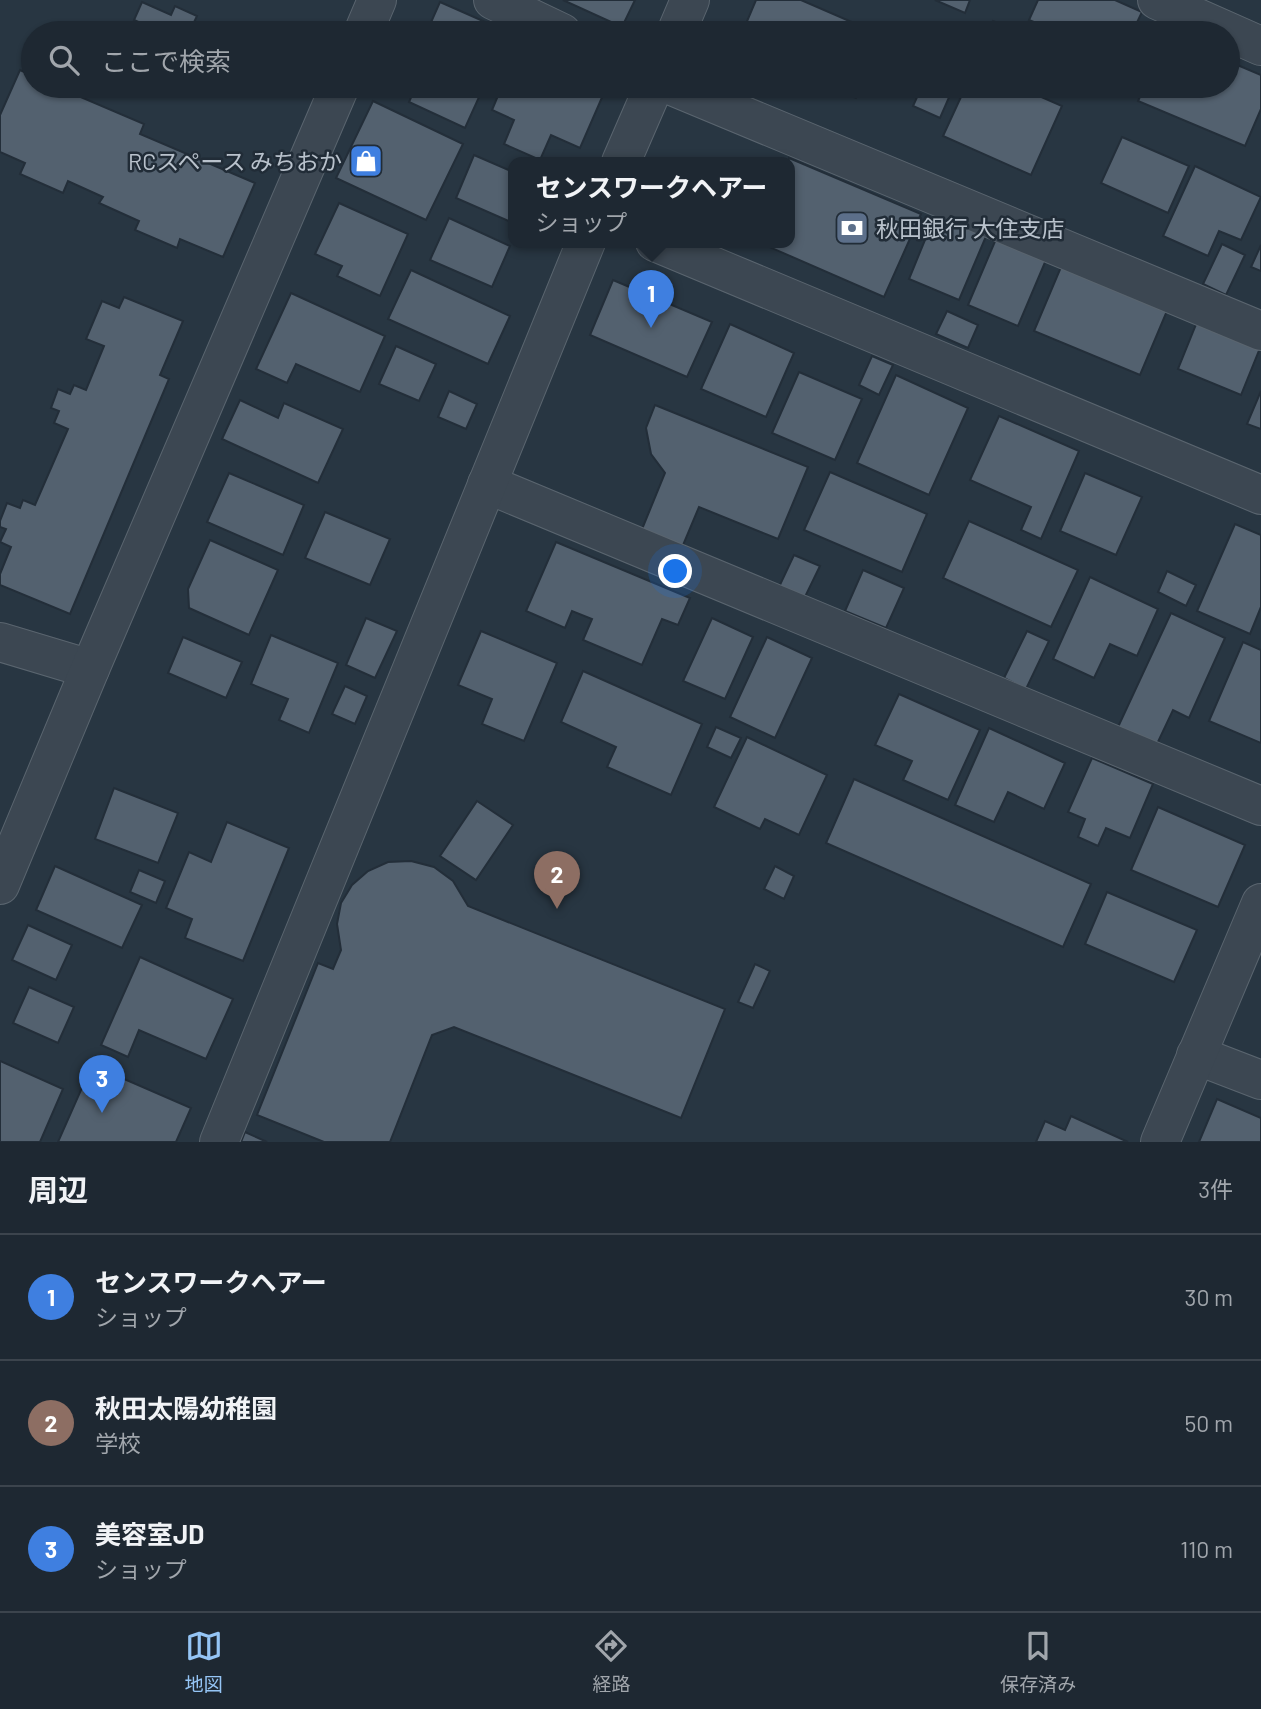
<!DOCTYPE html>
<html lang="ja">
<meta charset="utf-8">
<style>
body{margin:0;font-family:Barlow,"Noto Sans JP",sans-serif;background:#26303a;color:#f1f3f6}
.you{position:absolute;left:676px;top:572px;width:24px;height:24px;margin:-18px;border:5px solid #fff;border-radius:50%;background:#1a73e8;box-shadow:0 0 0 10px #1a73e833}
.badge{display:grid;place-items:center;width:46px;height:46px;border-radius:50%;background:#95c5f5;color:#fff;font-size:23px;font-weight:700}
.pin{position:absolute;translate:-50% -58px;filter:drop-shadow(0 2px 4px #0008)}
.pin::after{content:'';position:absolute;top:37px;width:24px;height:21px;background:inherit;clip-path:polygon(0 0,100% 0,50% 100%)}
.popup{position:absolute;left:508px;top:157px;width:287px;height:91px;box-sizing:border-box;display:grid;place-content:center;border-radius:14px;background:#1e2832;filter:drop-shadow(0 2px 5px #0005);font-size:23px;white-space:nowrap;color:#a1a6ac}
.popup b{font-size:26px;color:#f1f3f6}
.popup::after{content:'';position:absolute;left:50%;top:100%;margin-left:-14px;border:14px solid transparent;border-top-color:#1e2832}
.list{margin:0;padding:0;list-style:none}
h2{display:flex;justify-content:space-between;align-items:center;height:91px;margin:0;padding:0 28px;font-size:30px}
h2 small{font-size:23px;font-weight:400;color:#a1a6ac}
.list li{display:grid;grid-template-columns:46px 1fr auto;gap:21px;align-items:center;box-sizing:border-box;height:126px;padding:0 28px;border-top:2px solid #3c444d}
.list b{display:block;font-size:26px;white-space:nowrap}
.list p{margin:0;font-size:23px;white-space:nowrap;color:#a1a6ac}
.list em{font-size:23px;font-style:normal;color:#a1a6ac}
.icon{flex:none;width:38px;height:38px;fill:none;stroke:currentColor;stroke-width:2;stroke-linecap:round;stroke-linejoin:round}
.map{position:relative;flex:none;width:1261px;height:1142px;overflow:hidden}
.search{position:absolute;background:#1e2832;box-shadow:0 2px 5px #0004;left:21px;right:21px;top:21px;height:77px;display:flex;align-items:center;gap:18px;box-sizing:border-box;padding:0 24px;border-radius:38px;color:#a1a6ac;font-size:26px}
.sheet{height:469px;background:#1e2832}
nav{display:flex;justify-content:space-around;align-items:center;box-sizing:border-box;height:98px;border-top:2px solid #3c444d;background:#1e2832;font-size:19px;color:#a1a6ac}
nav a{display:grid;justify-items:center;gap:4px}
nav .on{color:#95c5f5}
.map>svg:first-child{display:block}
</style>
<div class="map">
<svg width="1261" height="1142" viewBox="0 0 1261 1142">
<rect width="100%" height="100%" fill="#283642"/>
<g fill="#53616f" stroke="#232e39" stroke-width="2">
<polygon points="563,0 635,0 622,27"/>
<polygon points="756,0 801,0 877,33 742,33"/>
<polygon points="935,0 970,0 965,13"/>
<polygon points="1038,0 1115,0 1142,12 1132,33 1060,33 1029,20"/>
<polygon points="142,2 171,15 175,6 197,16 189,33 163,33 134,20"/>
<polygon points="440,2 508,32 437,33 428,29"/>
<polygon points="993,21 1022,33 988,33"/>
<polygon points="1228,61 1261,75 1261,109 1245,146 1138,101 1145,86 1228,86"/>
<polygon points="20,70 33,76 33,86 55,86 144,124 140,134 255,183 223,257 180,239 177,248 135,230 139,221 99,203 103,197 68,181 63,193 20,174 25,163 0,152 0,115"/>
<polygon points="416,86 460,86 480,95 465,128 409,102"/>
<polygon points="502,86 607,86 580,148 551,135 540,160 504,144 514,120 492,110"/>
<polygon points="828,86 862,86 856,98"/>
<polygon points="876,86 905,86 900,96"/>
<polygon points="922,86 954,86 940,118 913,106"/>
<polygon points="966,86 1016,86 1062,106 1031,175 943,136"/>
<polygon points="373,101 463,144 426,220 336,178"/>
<polygon points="1122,137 1189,166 1168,213 1101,183"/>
<polygon points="474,155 513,172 513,223 456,198"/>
<polygon points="789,158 921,214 884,297 758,242 789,242 788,162"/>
<polygon points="1195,166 1261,197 1241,240 1219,231 1208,256 1163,236"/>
<polygon points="339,203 408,234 380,296 337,276 342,266 315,254"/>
<polygon points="936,213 987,234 959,300 909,279"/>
<polygon points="449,218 510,246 492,287 430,260"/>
<polygon points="996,239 1046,260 1018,326 968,305"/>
<polygon points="1222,244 1245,255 1226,295 1203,284"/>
<polygon points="1261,245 1261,271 1251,267"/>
<polygon points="1061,267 1167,311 1140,375 1034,331"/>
<polygon points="411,270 510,316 488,364 388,319"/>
<polygon points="613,280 712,322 687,377 590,335"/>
<polygon points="291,293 385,336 360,392 296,364 287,383 256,369"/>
<polygon points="124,297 183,321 160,375 169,379 70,614 0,585 0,574 11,547 0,542 6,529 0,527 0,521 7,503 20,508 23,500 35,505 68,429 54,423 59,411 51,408 58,389 70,394 74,385 86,390 104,346 86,339 102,301 119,308"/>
<polygon points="947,311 978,325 968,348 936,334"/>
<polygon points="1197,322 1260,348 1241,395 1178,369"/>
<polygon points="730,324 794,353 766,417 701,389"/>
<polygon points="396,346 436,364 419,401 379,384"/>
<polygon points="872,356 893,365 879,395 859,385"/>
<polygon points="799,372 862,399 835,460 772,433"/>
<polygon points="896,375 968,408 929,495 857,463"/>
<polygon points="449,391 477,404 466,429 438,417"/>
<polygon points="1261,391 1261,429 1247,424"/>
<polygon points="240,400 278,418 284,403 343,429 318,483 222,439"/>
<polygon points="655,405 808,467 778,539 699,507 681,550 640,534 665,473 651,454 646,428"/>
<polygon points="999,416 1079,451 1041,539 1021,530 1031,507 970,480"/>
<polygon points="830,472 927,514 902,572 804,530"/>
<polygon points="229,473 304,505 283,555 207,522"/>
<polygon points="1085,473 1142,497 1116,555 1060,531"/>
<polygon points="325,512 390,539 370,585 305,558"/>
<polygon points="969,521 1078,570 1051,627 943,578"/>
<polygon points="1235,524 1261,535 1261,607 1250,634 1197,611"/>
<polygon points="210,540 278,570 249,635 189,608 188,589"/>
<polygon points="556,542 690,598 678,625 662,619 642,665 583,640 592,619 572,611 565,628 526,611"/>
<polygon points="794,555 820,566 803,601 778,589"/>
<polygon points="863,570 904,588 886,628 845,611"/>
<polygon points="1167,571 1196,585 1186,606 1158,592"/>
<polygon points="1090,577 1158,609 1137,656 1110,644 1094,678 1053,659"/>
<polygon points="1171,613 1225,638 1189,718 1173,710 1157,744 1118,727"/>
<polygon points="366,618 397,631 375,678 346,665"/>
<polygon points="712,618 753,637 725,699 683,681"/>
<polygon points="481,631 557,663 524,741 482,724 492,699 458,685"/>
<polygon points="1027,631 1049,641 1026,689 1004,678"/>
<polygon points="271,635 338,663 309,733 279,720 288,699 251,684"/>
<polygon points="183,637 242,662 226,698 168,673"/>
<polygon points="767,637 812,658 775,738 730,717"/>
<polygon points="1243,642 1261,650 1261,743 1209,721"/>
<polygon points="583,671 702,724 671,795 607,767 616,747 561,722"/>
<polygon points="345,686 367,696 355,724 332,714"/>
<polygon points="899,694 980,730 948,800 903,780 912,761 875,745"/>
<polygon points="716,727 741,738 731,758 707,747"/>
<polygon points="989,728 1065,763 1044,809 1008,792 994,822 955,805"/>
<polygon points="747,737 827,775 799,835 765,819 760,829 714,807"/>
<polygon points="1092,758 1153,784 1130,838 1106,828 1098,846 1078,837 1085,819 1068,812"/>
<polygon points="854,779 1091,884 1063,947 826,843"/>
<polygon points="114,788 178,813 158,863 95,839"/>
<polygon points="477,801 513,825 476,880 440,856"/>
<polygon points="1158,807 1245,845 1218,907 1131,870"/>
<polygon points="227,822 289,848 243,961 185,938 192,919 166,908 189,852 211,862"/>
<polygon points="411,861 434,867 453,881 468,906 725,1009 681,1118 454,1027 432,1035 390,1142 324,1142 257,1115 318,963 333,969 341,950 337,924 341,903 352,885 368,871 388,862"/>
<polygon points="55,866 142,905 122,948 36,910"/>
<polygon points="775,866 794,876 784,899 764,889"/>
<polygon points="139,870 165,881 156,903 130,892"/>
<polygon points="1107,892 1197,930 1174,982 1085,944"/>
<polygon points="28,925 72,945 56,980 12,960"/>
<polygon points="140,957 233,999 206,1059 139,1030 128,1057 101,1045"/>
<polygon points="755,964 770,971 753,1008 738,1002"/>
<polygon points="29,987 74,1007 58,1043 13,1023"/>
<polygon points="0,1061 63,1089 40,1142 0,1142"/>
<polygon points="92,1065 191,1108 176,1142 58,1142"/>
<polygon points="1217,1099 1261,1118 1261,1142 1199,1142"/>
<polygon points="1071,1116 1128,1142 1036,1142 1045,1121 1065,1130"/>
<polygon points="245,1132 267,1142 241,1142"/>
</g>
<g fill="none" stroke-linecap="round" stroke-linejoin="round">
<defs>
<g id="minor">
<polyline points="493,0 562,33"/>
<polyline points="1157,0 1261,46"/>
<polyline points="363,33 377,0"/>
<polyline points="676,33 690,0"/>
<polyline points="672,86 1261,331"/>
<polyline points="621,162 654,86"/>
<polyline points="655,242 1261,495"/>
<polyline points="487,484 1261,806"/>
<polyline points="0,642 90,669"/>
<polyline points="0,885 90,669 340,86"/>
<polyline points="1196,1055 1261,1080"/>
<polyline points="219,1142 586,242"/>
<polyline points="1160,1142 1261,903"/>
</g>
</defs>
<use href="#minor" stroke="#5a656f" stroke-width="40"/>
<use href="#minor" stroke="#3c4752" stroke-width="38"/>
</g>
<defs>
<symbol id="shop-square" viewBox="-11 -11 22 22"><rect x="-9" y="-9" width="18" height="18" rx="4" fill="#3f7fe0" stroke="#212c37"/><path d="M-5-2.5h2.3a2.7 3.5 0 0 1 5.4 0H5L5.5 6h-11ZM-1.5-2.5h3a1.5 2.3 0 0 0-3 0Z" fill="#fff"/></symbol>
<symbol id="bank-square" viewBox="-11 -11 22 22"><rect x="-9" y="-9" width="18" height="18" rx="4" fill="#5c6f8a" stroke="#212c37"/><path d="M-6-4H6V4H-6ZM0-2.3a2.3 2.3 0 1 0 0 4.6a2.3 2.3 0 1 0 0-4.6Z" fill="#fff"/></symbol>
</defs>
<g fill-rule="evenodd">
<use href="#shop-square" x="347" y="142" width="38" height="38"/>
<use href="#bank-square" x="833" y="209" width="38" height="38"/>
</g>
<g text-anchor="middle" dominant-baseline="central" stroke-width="5" stroke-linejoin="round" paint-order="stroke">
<g font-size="23" fill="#b9c2cc" stroke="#212c37" text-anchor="end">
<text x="342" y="161">RCスペース みちおか</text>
<text x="876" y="228" text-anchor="start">秋田銀行 大住支店</text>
</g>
</g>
</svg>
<div class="you"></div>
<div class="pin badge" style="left:651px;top:328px;background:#3f7fe0">1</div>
<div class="popup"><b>センスワークヘアー</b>ショップ</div>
<div class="pin badge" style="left:557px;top:909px;background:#8d6e63">2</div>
<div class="pin badge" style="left:102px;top:1113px;background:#3f7fe0">3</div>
<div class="search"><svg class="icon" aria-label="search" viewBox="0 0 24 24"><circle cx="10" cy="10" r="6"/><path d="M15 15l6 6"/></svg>ここで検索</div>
</div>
<section class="sheet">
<h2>周辺<small>3件</small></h2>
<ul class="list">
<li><span class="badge" style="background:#3f7fe0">1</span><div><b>センスワークヘアー</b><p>ショップ</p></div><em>30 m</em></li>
<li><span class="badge" style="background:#8d6e63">2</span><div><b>秋田太陽幼稚園</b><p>学校</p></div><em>50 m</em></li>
<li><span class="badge" style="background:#3f7fe0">3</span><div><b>美容室JD</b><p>ショップ</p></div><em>110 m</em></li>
</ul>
</section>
<nav>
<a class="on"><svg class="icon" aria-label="map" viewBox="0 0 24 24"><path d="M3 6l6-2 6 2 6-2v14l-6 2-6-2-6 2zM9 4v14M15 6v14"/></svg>地図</a>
<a><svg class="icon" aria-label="directions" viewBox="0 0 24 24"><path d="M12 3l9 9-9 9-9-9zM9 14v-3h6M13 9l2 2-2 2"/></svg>経路</a>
<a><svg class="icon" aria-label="saved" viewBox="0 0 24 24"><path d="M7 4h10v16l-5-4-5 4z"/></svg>保存済み</a>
</nav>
